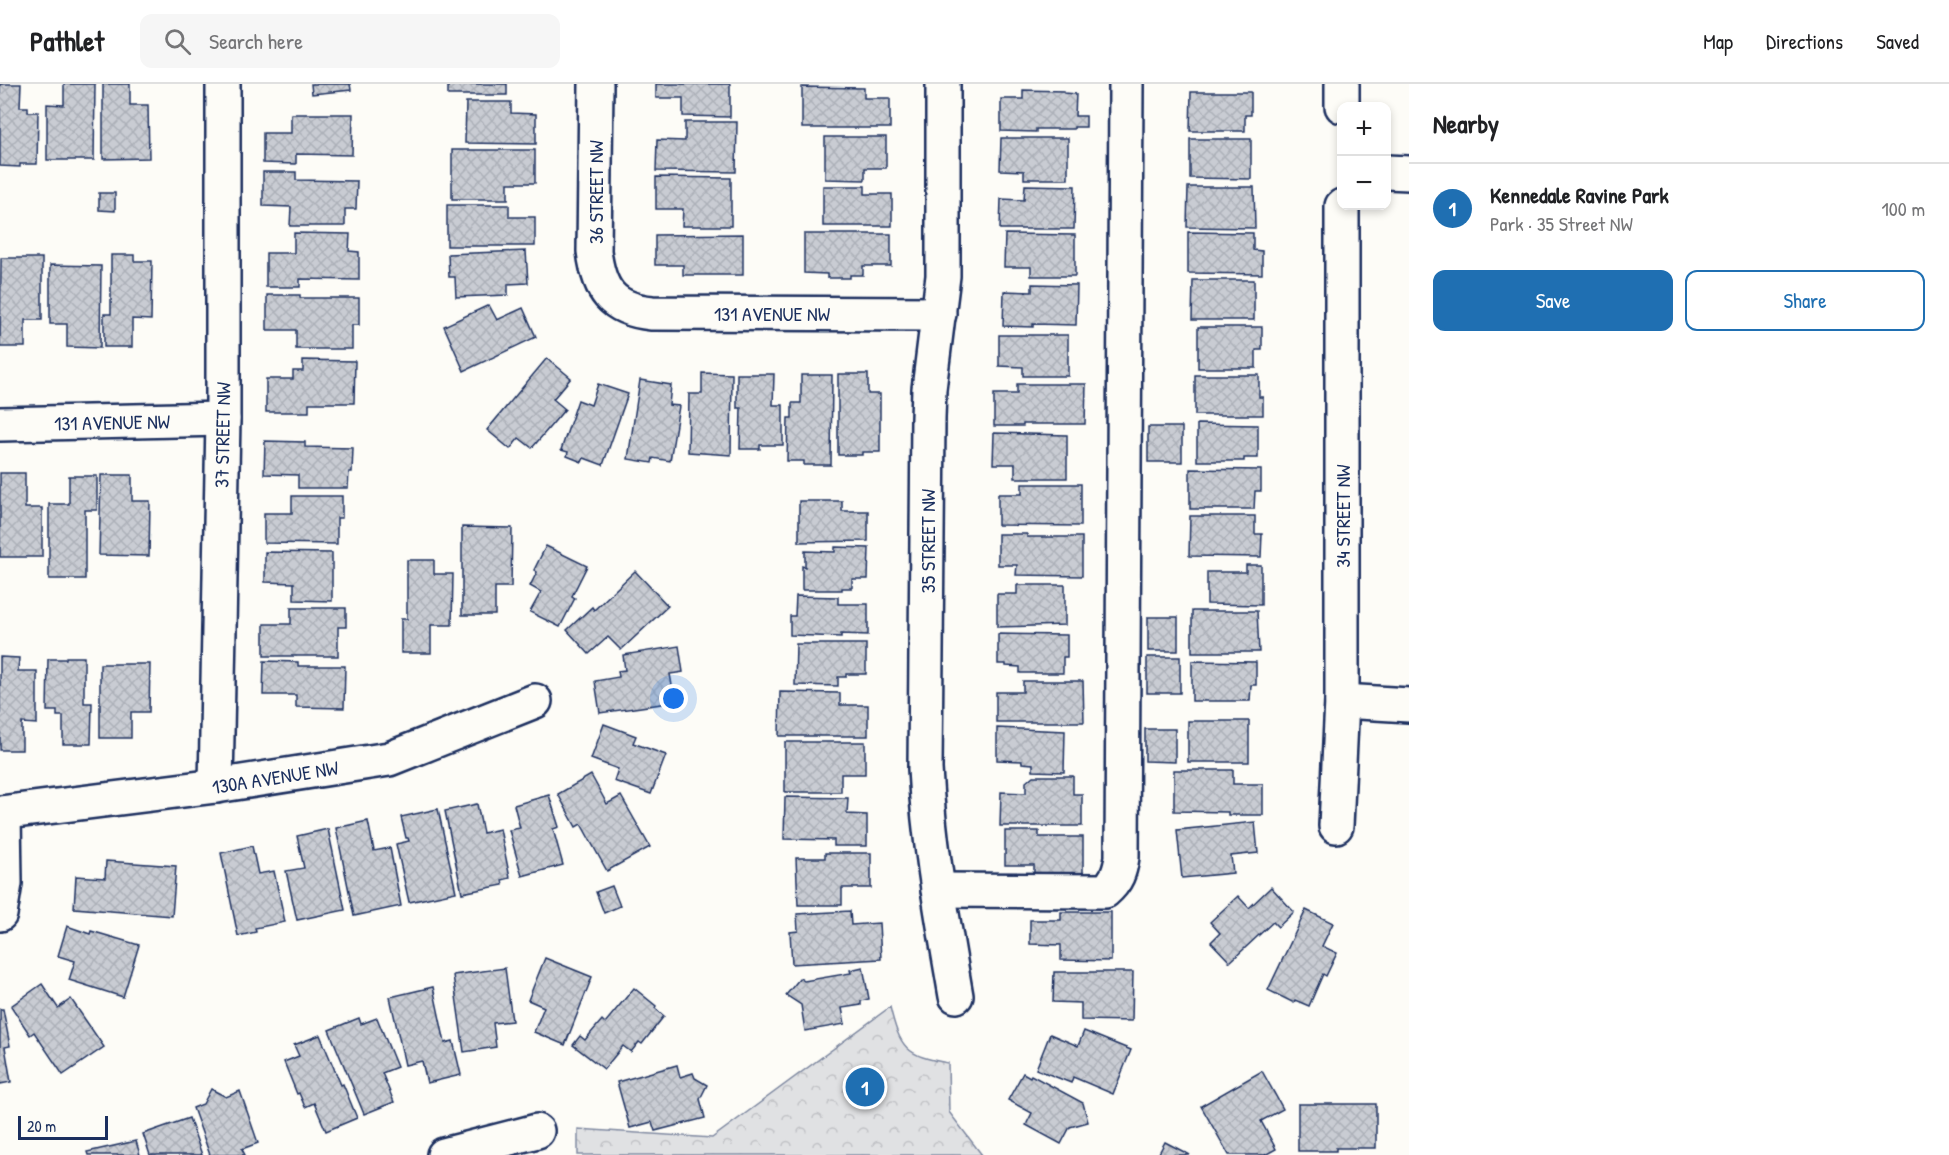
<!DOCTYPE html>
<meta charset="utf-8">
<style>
body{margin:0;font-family:"Patrick Hand",sans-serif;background:#f6f6f6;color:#202124}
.controls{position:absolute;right:18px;top:18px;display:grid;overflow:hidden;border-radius:12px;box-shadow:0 3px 9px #0003}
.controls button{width:54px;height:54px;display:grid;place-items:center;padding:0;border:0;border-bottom:2px solid #e0e0e0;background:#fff;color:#202124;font:30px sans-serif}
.scale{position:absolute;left:18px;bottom:15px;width:90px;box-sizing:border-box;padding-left:6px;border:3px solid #1b2f5e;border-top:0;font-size:16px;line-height:21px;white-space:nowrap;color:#1b2f5e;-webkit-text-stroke:4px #fdfcf7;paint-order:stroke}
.you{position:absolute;left:674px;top:615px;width:21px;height:21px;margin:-15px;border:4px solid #fff;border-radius:50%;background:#1a73e8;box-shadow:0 0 0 9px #1a73e833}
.badge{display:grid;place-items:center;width:39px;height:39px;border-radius:50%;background:#1f6fb2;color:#fff;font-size:20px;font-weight:700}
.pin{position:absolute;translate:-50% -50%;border:3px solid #fff;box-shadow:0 2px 6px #0006}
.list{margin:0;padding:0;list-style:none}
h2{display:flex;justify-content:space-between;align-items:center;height:78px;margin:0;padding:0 24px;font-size:26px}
h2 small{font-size:20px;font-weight:400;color:#757577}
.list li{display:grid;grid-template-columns:39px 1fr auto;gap:18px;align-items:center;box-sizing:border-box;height:90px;padding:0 24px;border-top:2px solid #e0e0e0}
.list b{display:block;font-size:22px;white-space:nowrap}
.list p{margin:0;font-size:20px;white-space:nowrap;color:#757577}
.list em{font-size:20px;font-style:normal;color:#757577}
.actions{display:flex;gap:12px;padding:18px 24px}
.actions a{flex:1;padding:14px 0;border:2px solid #1f6fb2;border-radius:12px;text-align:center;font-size:21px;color:#1f6fb2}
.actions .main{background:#1f6fb2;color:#fff}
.icon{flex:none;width:33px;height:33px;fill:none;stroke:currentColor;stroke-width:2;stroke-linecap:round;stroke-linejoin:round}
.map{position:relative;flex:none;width:1409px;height:1071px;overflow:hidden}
header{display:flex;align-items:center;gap:36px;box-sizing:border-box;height:84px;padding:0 30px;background:#fff;border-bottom:2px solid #e0e0e0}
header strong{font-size:28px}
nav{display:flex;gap:33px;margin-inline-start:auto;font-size:21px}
.search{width:420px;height:54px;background:#f6f6f6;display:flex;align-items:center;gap:15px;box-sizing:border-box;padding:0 21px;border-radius:12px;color:#757577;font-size:22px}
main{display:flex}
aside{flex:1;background:#fff}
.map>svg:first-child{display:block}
</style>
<header>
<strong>Pathlet</strong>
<div class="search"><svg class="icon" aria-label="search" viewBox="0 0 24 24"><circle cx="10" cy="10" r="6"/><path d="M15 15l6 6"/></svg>Search here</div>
<nav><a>Map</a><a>Directions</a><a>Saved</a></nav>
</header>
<main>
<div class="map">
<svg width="1409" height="1071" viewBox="0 0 1409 1071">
<defs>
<pattern id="forest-crowns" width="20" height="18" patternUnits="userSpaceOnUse" patternTransform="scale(1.5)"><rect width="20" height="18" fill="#e0e1e3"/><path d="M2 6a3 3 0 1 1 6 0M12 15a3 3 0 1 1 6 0" fill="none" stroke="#c0c1c5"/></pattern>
<pattern id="building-cross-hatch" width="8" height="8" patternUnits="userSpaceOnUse" patternTransform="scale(1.5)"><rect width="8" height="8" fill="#c9ccd3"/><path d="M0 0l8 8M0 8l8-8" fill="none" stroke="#acb0b8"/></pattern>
</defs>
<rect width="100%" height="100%" fill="#fdfcf7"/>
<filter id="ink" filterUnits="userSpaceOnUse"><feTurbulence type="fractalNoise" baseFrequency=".0167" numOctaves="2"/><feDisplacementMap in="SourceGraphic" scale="12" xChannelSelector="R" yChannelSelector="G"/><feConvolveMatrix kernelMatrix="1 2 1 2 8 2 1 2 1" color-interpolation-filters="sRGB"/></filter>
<g filter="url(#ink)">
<path fill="url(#forest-crowns)" stroke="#7e88a0" stroke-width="1.5" d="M890,923C900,964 906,972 948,979L949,1028L982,1071H578V1045L712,1054Z"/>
<g fill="url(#building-cross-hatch)" stroke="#1b2f5e" stroke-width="1.5">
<polygon points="0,0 21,0 20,23 28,23 28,28 38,28 37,80 20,80 20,83 0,82"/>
<polygon points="64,0 95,0 94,76 47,76 47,20 64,21"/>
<polygon points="103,0 130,0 130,21 148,21 149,74 103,75"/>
<polygon points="311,0 350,0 351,6 312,10"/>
<rect x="448" y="0" width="59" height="11"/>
<polygon points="656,0 730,0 730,33 683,32 683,14 656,14"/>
<polygon points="802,3 864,4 864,14 890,14 890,44 802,44"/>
<polygon points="1023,6 1064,7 1064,9 1076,10 1075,32 1086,32 1086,43 1074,43 1074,45 1036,45 1036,48 1001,47 1001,15 1023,15"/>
<polygon points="1191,8 1251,8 1251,31 1245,31 1245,47 1190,47"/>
<polygon points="466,18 511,18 511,29 536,30 536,60 465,59"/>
<polygon points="291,30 353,30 352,71 296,70 296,80 263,79 263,49 291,49"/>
<polygon points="685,38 737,38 736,88 656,87 657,56 685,57"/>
<polygon points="825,53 886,53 886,84 865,84 865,96 825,95"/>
<polygon points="1001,54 1068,54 1068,95 1024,95 1024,87 1000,86"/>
<polygon points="1190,55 1251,55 1251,95 1190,94"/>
<polygon points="452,66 535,66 535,99 508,99 508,115 452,115"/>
<polygon points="263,88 296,88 296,96 357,97 356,125 345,125 345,142 290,142 291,123 263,122"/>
<polygon points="656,93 731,94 731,142 682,142 683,125 656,125"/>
<polygon points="1025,101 1075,102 1074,145 1000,145 1001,115 1024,116"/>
<polygon points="823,102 865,102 865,110 892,110 892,142 823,142"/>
<polygon points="1188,103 1254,103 1255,144 1187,143"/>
<polygon points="99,109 115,109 115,127 99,126"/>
<polygon points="447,121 509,121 509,133 535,133 535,162 447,162"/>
<polygon points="1188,148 1253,149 1253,166 1262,167 1262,190 1188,189"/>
<polygon points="294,149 350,150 349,167 359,168 359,196 300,195 300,203 266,203 266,169 294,169"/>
<polygon points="743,150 743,191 683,191 683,181 655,181 655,151"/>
<polygon points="804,150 891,150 891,182 863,182 863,191 850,191 850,194 827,194 827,190 804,189"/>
<polygon points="1005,150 1075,151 1075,192 1031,192 1031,183 1004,183"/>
<polygon points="526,167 528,199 508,200 508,211 456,213 455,193 449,193 448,170"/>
<polygon points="111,171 134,171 134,177 152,177 151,236 132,235 132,263 104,263 104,230 111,230"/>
<polygon points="1,174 42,174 42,236 25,236 25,263 0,263"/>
<polygon points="50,181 101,182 100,264 67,263 67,240 50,240"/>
<polygon points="1193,196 1254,196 1254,236 1192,236"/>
<polygon points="1032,200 1077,201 1076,241 1033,240 1033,243 1003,242 1004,207 1032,208"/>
<polygon points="267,211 300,211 300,214 359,214 359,241 352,241 352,265 296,265 296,246 267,246"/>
<polygon points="489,221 497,236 523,224 536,253 464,287 444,242"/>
<polygon points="1198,243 1262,243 1262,266 1256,266 1256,284 1198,284"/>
<polygon points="999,251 1068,251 1068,292 1023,292 1023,283 999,282"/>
<polygon points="547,274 571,294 553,315 565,325 532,364 519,354 510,365 487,346"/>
<polygon points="303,276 355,277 354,319 309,319 309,328 266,328 266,295 293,295 293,287 303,287"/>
<polygon points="702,289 732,290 731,371 688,368 689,310 702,310"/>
<polygon points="737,290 774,290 773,321 783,321 783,361 760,361 760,365 740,365 741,324 737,324"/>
<polygon points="838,290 868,290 868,310 880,310 880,368 862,368 862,371 838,371"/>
<polygon points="801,291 832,291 831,381 804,381 804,377 787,377 788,334 792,334 792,319 801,319"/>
<polygon points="1195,291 1259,291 1259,313 1263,313 1263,331 1195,331"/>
<polygon points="640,296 671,301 669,321 679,322 670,377 653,374 652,379 628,375"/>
<polygon points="598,300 628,310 603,381 584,374 582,378 567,372 568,368 561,366 578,316 591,321"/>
<polygon points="1017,300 1086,300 1085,340 1023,340 1023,342 994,342 994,310 1017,310"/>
<polygon points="1197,340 1258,341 1258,374 1244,374 1244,377 1197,377"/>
<rect x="1148" y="343" width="34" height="35"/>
<polygon points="994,349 1067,351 1067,394 1015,394 1015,380 993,380"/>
<polygon points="265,357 305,358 305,363 353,364 352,388 349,388 348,404 298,404 298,391 264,390"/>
<polygon points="1190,385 1261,386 1261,407 1255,407 1254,425 1190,425"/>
<polygon points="0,389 25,389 25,424 42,424 42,473 0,473"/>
<polygon points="101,391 132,391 132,417 150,417 149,472 99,471"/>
<polygon points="69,392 97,392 97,426 85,426 85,495 49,495 49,420 69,420"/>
<polygon points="1022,400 1081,400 1081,442 998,441 998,410 1022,410"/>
<polygon points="292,412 342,412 342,434 337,434 337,460 264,459 264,429 292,429"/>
<polygon points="799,417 842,417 842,427 868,427 868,457 799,458"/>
<polygon points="1190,432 1255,432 1255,450 1262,450 1261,473 1189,472"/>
<polygon points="462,443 512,444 511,503 495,503 495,531 462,531"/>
<polygon points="998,450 1027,450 1027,453 1082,453 1082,492 1016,491 1017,481 998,481"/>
<polygon points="546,462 587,482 572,512 575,514 560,543 530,528 541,508 530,502 537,488 534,486"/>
<polygon points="835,463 869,464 868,495 852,495 852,504 842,504 842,506 802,506 802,482 805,483 805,467 835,468"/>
<polygon points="265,468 332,469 332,517 294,516 294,499 265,498"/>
<polygon points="407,476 434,476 434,490 453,490 452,541 431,541 431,569 401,569 401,535 407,535"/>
<polygon points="1246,481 1261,481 1261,521 1207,520 1207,488 1246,488"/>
<polygon points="635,487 668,522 621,566 608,553 589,570 567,546 592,523 594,526"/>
<polygon points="1017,501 1065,501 1065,541 997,543 997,510 1017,510"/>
<polygon points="796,512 838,513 838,520 868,520 868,551 841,550 841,553 790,551 790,532 795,532"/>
<polygon points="291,524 346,524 346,543 338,543 338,572 264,572 264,540 291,540"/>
<polygon points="1192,527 1257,527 1259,568 1192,568"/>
<rect x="1148" y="533" width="30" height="34"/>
<polygon points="998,550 1067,551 1067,573 1063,573 1063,589 1020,589 1020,583 1006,582 1006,580 998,580"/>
<polygon points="796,560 866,560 866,590 846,590 846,593 838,593 838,602 795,601"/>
<polygon points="679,562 683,588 670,590 675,618 600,629 595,597 619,593 618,587 625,586 623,571"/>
<polygon points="0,573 19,574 18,587 37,587 37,640 22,639 22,666 0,666"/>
<polygon points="66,573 84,573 84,619 92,619 91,660 63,660 63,632 57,632 57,627 47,627 48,575 66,575"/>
<rect x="1147" y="573" width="33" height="36"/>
<polygon points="264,577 298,578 298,582 345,582 344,624 296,623 296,611 263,611"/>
<polygon points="1192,577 1256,578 1256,601 1251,601 1250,617 1192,617"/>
<polygon points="100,580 150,580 149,628 131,628 131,654 100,654"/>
<polygon points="1023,597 1083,597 1084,638 996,638 996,608 1023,608"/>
<polygon points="780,608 840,609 840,621 868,621 868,652 779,652"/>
<rect x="1188" y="637" width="61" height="41"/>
<polygon points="604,640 636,652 633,659 666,671 651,710 614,697 618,685 591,675"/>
<polygon points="997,644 1065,647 1064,688 1033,687 1033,680 1022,679 1022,677 997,676"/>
<polygon points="1145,645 1175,645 1175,678 1145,677"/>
<polygon points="785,658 865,658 865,690 841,690 841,708 785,708"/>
<polygon points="1174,686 1233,686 1233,700 1263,700 1263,731 1228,731 1228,728 1174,727"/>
<polygon points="591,691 607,720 621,712 650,763 607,787 581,740 576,743 558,710"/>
<polygon points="1033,692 1073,692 1073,710 1082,710 1082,742 1000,742 1001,708 1026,709 1026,698"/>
<polygon points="549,711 559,743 553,745 563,781 522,792 509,746 520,744 514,721"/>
<polygon points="785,713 848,714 847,730 867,731 867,762 834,762 834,756 784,755"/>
<polygon points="477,720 483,749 500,745 510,794 502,796 503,801 462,809 445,727"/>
<polygon points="438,725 456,808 409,818 396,760 409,757 408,754 406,754 401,733"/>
<polygon points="368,737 374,767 390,764 401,822 354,832 336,744"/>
<polygon points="1255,738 1258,769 1231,772 1233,789 1182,794 1177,746"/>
<polygon points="328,745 345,826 297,836 286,787 304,784 297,752"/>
<polygon points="1005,747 1039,747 1039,753 1083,753 1083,797 1034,796 1034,781 1005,781"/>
<polygon points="252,762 258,790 274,787 285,838 255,844 256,848 238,852 221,769"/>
<polygon points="825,769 871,769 871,804 842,804 842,821 798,821 796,774 825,774"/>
<polygon points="106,777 176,782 172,832 74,824 76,792 105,794"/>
<polygon points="612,802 620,822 604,829 596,808"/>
<polygon points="1271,803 1294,828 1278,843 1273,838 1230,878 1211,858 1220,849 1210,838 1238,812 1249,824"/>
<polygon points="1306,826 1333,839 1322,862 1337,869 1326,892 1323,890 1309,922 1295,916 1294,919 1268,906"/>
<polygon points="850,827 851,841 879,839 881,875 792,880 790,848 798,847 797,830"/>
<polygon points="1061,828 1111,828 1111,877 1061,876 1061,861 1030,860 1030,836 1061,836"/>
<polygon points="67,842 90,850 91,847 139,861 123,913 69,896 75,877 58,872"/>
<polygon points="545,874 592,893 565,961 534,948 544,923 528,916"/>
<polygon points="863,883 869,915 861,917 861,921 842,924 845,940 805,947 801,921 786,911 800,894 804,897 851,889 850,886"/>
<polygon points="505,884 512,937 493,939 496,963 464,968 453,891"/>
<polygon points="1054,888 1133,888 1132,937 1081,936 1081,919 1053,918"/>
<polygon points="42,900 58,924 71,915 104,963 63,991 34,948 30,951 11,922"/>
<polygon points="433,903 445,959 453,957 461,991 427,999 422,977 405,981 390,913"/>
<polygon points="634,904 656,922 655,924 664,932 642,960 639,958 631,968 623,962 604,985 573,961 580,952 585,956 602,936 605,939"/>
<polygon points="0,925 3,925 10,962 5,963 11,998 0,1000"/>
<polygon points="359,934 361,940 377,934 397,983 382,989 394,1018 364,1030 329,946"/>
<polygon points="1084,947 1131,966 1113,1010 1073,993 1071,999 1036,985 1050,950 1078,962"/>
<polygon points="320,951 341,1001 343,1000 357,1034 326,1047 314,1019 305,1023 299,1009 297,1010 284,978 299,972 294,961"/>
<polygon points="677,981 680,993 693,989 695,994 707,1001 700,1015 705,1034 655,1047 652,1038 630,1044 617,998"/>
<polygon points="1262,987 1283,1025 1261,1037 1276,1065 1265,1071 1229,1071 1201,1022"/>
<polygon points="1023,989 1030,993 1031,991 1083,1019 1088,1038 1070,1043 1061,1060 1026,1041 1032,1029 1008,1016"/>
<polygon points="211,1005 226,1013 240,1007 258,1059 242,1065 245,1071 210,1071 193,1024 203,1020"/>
<polygon points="1298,1020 1376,1020 1376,1064 1336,1064 1336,1067 1298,1067"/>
<polygon points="189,1034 202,1071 150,1071 143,1050"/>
<polygon points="136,1057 140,1071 88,1071 87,1068"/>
<polygon points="1165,1058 1190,1071 1158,1071"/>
</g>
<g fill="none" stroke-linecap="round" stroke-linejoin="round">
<defs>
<g id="minor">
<path d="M596,0L594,167C599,206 611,225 652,229L939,230"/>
<path d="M943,0V192L929,305L928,334L925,685C929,762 943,836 956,912"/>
<polyline points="1342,0 1342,22"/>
<polyline points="1386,88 1409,89"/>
<polyline points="0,340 223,335"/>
<polyline points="1342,617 1409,621"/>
<polyline points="216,702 223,335 223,0"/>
<polyline points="0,729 216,702 389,675 535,617"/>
<polyline points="1336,742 1342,617 1342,122"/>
<path d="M938,806L1105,807C1117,797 1120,787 1122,773L1126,0"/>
<polyline points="0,830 5,799 4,729"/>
<polyline points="444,1071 537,1047"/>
</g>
</defs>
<use href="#minor" stroke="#1b2f5e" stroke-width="38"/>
<use href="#minor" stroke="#fdfcf7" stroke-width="33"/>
</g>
</g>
<g text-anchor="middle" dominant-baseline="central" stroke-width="4.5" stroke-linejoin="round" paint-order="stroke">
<g font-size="20" fill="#1b2f5e" stroke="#fdfcf7">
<text transform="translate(595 108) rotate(-90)">36 STREET NW</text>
<text x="772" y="229">131 AVENUE NW</text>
<text transform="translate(112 338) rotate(-1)">131 AVENUE NW</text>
<text transform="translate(222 351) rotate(-89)">37 STREET NW</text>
<text transform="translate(1342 432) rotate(-90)">34 STREET NW</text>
<text transform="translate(927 457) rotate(-90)">35 STREET NW</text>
<text transform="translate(275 693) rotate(-9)">130A AVENUE NW</text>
</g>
</g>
</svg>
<div class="controls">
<button>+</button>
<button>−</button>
</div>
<div class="scale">20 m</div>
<div class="you"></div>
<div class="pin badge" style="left:865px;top:1003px">1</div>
</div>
<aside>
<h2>Nearby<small></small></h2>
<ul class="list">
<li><span class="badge">1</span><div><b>Kennedale Ravine Park</b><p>Park · 35 Street NW</p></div><em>100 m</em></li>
</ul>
<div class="actions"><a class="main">Save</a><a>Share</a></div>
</aside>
</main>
